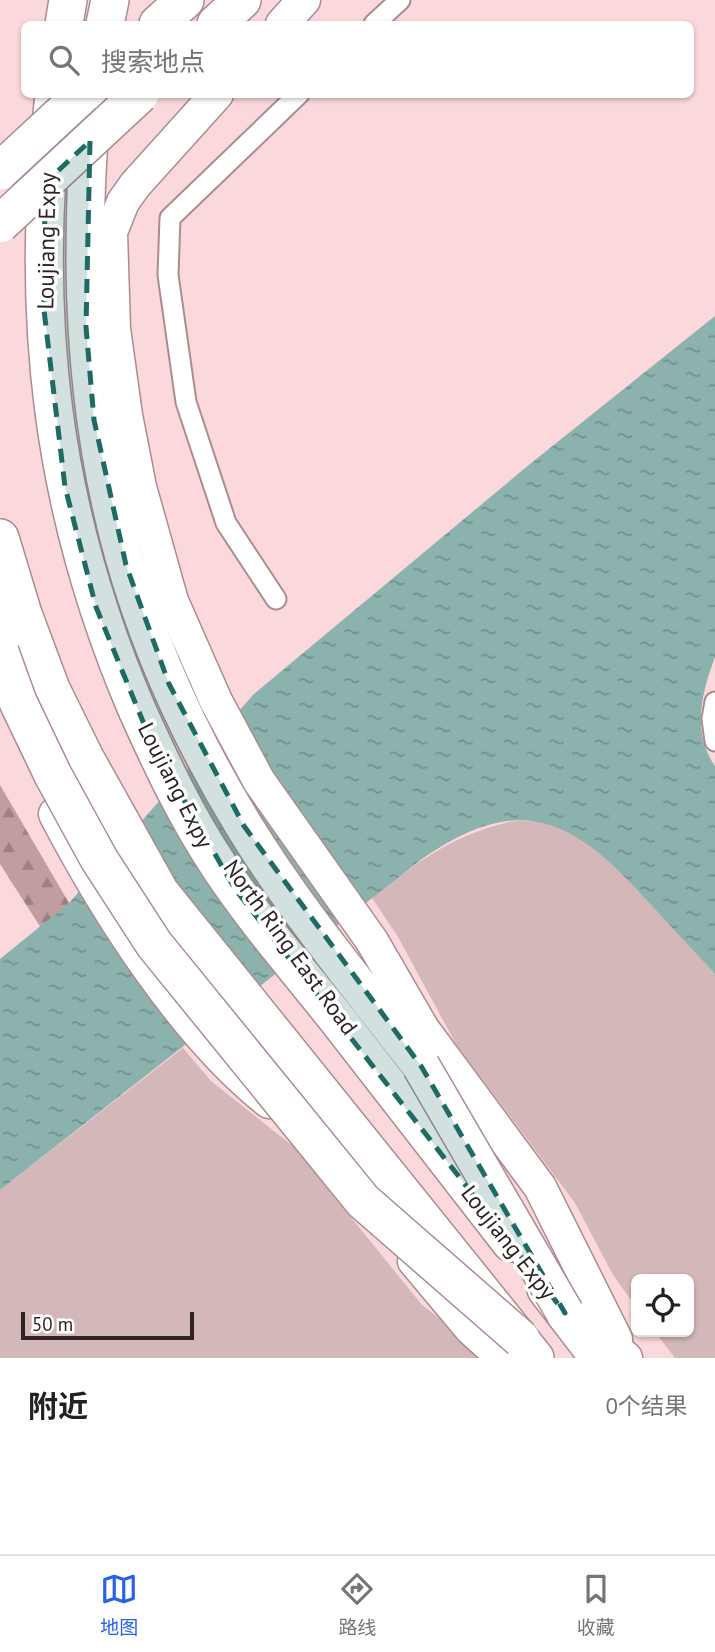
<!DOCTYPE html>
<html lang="zh">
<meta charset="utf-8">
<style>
body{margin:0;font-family:"PT Sans","Noto Sans SC",sans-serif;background:#f6f6f6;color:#202124}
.controls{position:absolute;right:21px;bottom:21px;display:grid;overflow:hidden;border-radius:10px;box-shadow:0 2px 5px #0004}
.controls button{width:63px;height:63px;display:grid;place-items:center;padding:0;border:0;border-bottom:2px solid #e0e0e0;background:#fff;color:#202124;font:35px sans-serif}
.scale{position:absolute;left:21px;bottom:18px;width:173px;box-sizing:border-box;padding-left:7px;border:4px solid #2f2324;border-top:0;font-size:19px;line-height:24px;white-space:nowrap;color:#2f2324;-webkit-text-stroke:5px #fff;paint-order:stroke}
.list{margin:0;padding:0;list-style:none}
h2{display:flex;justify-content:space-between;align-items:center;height:91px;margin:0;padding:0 28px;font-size:30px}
h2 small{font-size:23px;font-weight:400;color:#757577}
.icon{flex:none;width:38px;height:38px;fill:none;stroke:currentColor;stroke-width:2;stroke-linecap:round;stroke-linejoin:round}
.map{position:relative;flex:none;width:715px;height:1358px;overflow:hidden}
.search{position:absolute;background:#fff;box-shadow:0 2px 5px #0004;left:21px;right:21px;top:21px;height:77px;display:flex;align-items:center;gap:18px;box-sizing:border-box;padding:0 24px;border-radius:10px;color:#757577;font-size:26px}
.sheet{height:196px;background:#fff}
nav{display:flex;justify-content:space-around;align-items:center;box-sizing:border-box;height:98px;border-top:2px solid #e0e0e0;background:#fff;font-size:19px;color:#757577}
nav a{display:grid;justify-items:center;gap:4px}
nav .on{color:#2563eb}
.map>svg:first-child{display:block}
</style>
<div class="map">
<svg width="715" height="1358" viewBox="0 0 715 1358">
<defs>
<pattern id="forest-firs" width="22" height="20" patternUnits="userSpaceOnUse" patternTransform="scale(1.75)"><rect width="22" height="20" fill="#c19da0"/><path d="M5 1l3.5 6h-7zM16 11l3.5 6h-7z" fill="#9d8082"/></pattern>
<pattern id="water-ripples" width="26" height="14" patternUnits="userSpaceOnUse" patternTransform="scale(1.75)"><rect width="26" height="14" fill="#8bb2ad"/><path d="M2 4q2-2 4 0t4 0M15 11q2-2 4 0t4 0" fill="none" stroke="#72908d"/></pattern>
</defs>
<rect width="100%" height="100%" fill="#fbd8db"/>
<g fill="#d3b7b9">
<path d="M509,822C519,821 531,820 542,822C602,832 674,929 715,974V1358H675L655,1332H689V1279H636V1307L613,1275L575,1203L456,1044L398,937L372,898C418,862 450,836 509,822Z"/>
<polygon points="183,1048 211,1081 294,1147 422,1305 465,1338 480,1358 0,1358 0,1190"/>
</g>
<polygon fill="url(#forest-firs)" points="0,785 69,903 41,928 0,864"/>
<path fill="url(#water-ripples)" d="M715,316V657C702,692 691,732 715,766V974C691,948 667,922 643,896C571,817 518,792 422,859L0,1190V959L69,903L254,694L530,464Z"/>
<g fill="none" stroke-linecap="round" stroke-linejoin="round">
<defs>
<g id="street">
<polyline points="374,24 400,0"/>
<polyline points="276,599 226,523 186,402 168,275 170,218 299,94"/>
<polyline points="715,702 712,719 715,741"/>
</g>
<g id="primary">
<polyline points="282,24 304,0"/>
<polyline points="217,94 135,185 123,202 111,232 114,329 126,415 140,487 172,601 216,701 259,781 372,941 423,1029 540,1187 616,1339"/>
<polyline points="0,611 24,677"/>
<path d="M55,814C105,910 183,1034 269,1102"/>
<polyline points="414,1261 471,1329 503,1358"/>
<polyline points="579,1315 626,1358"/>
</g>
<g id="highway">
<polyline points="64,24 68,0"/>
<polyline points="105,24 110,0"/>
<polyline points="158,24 185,0"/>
<polyline points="216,24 242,0"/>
<path d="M54,94C29,314 50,508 138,712C162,765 187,818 219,866C256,922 300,972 341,1024C398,1097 454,1170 511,1243"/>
<path d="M94,94C86,150 85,209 85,265C87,475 134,646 244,826C296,911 361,988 421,1066"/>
<polyline points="0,538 23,614 51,689 85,758 160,892 535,1358"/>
<polyline points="546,1289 599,1358"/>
</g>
</defs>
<use href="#street" stroke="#ac8c8e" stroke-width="23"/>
<use href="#primary" stroke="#ac8c8e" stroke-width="35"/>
<use href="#highway" stroke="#ac8c8e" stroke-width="40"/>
<use href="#street" stroke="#fff" stroke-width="19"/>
<use href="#primary" stroke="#fff" stroke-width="32"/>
<use href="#highway" stroke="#fff" stroke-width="37"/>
<defs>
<g id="highway-bridge">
<polyline points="0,171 83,94"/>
<polyline points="0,224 140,94"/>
<polyline points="0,652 18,702 53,775 99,859 154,944 363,1201 521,1339"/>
<polyline points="421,1066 565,1313"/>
</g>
</defs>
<use href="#highway-bridge" stroke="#ac8c8e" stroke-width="40" stroke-linecap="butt"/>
<use href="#highway-bridge" stroke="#fff" stroke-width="37"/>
</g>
<path fill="#1f6a64" fill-opacity="0.2" stroke="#1f6a64" stroke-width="5" stroke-dasharray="14 9" stroke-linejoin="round" d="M90,141L86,327L94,420L126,565L169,684L244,826L421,1066L565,1313L235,889L153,746L96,607L65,487L44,310L45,183Z"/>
<g text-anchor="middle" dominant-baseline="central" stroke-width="7" stroke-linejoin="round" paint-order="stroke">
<g font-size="23" fill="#2f2324" stroke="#fff">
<text transform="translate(46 241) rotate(-89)">Loujiang Expy</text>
<text transform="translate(176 785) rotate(63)">Loujiang Expy</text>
<text transform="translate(291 947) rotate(54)">North Ring East Road</text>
<text transform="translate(509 1242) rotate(52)">Loujiang Expy</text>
</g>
</g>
</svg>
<div class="controls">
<button><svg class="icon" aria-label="locate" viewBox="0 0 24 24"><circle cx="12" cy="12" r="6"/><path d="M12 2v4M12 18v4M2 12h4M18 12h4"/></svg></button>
</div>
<div class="scale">50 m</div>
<div class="search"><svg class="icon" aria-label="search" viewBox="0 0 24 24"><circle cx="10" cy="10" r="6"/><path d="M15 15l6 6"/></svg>搜索地点</div>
</div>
<section class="sheet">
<h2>附近<small>0个结果</small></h2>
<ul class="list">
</ul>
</section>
<nav>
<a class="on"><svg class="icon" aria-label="map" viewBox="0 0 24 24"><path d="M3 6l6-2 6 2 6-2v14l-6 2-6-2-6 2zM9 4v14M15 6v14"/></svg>地图</a>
<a><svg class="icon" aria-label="directions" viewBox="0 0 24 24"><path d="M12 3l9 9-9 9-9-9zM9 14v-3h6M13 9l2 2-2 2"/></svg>路线</a>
<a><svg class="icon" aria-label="saved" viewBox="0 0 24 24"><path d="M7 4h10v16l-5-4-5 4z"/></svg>收藏</a>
</nav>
